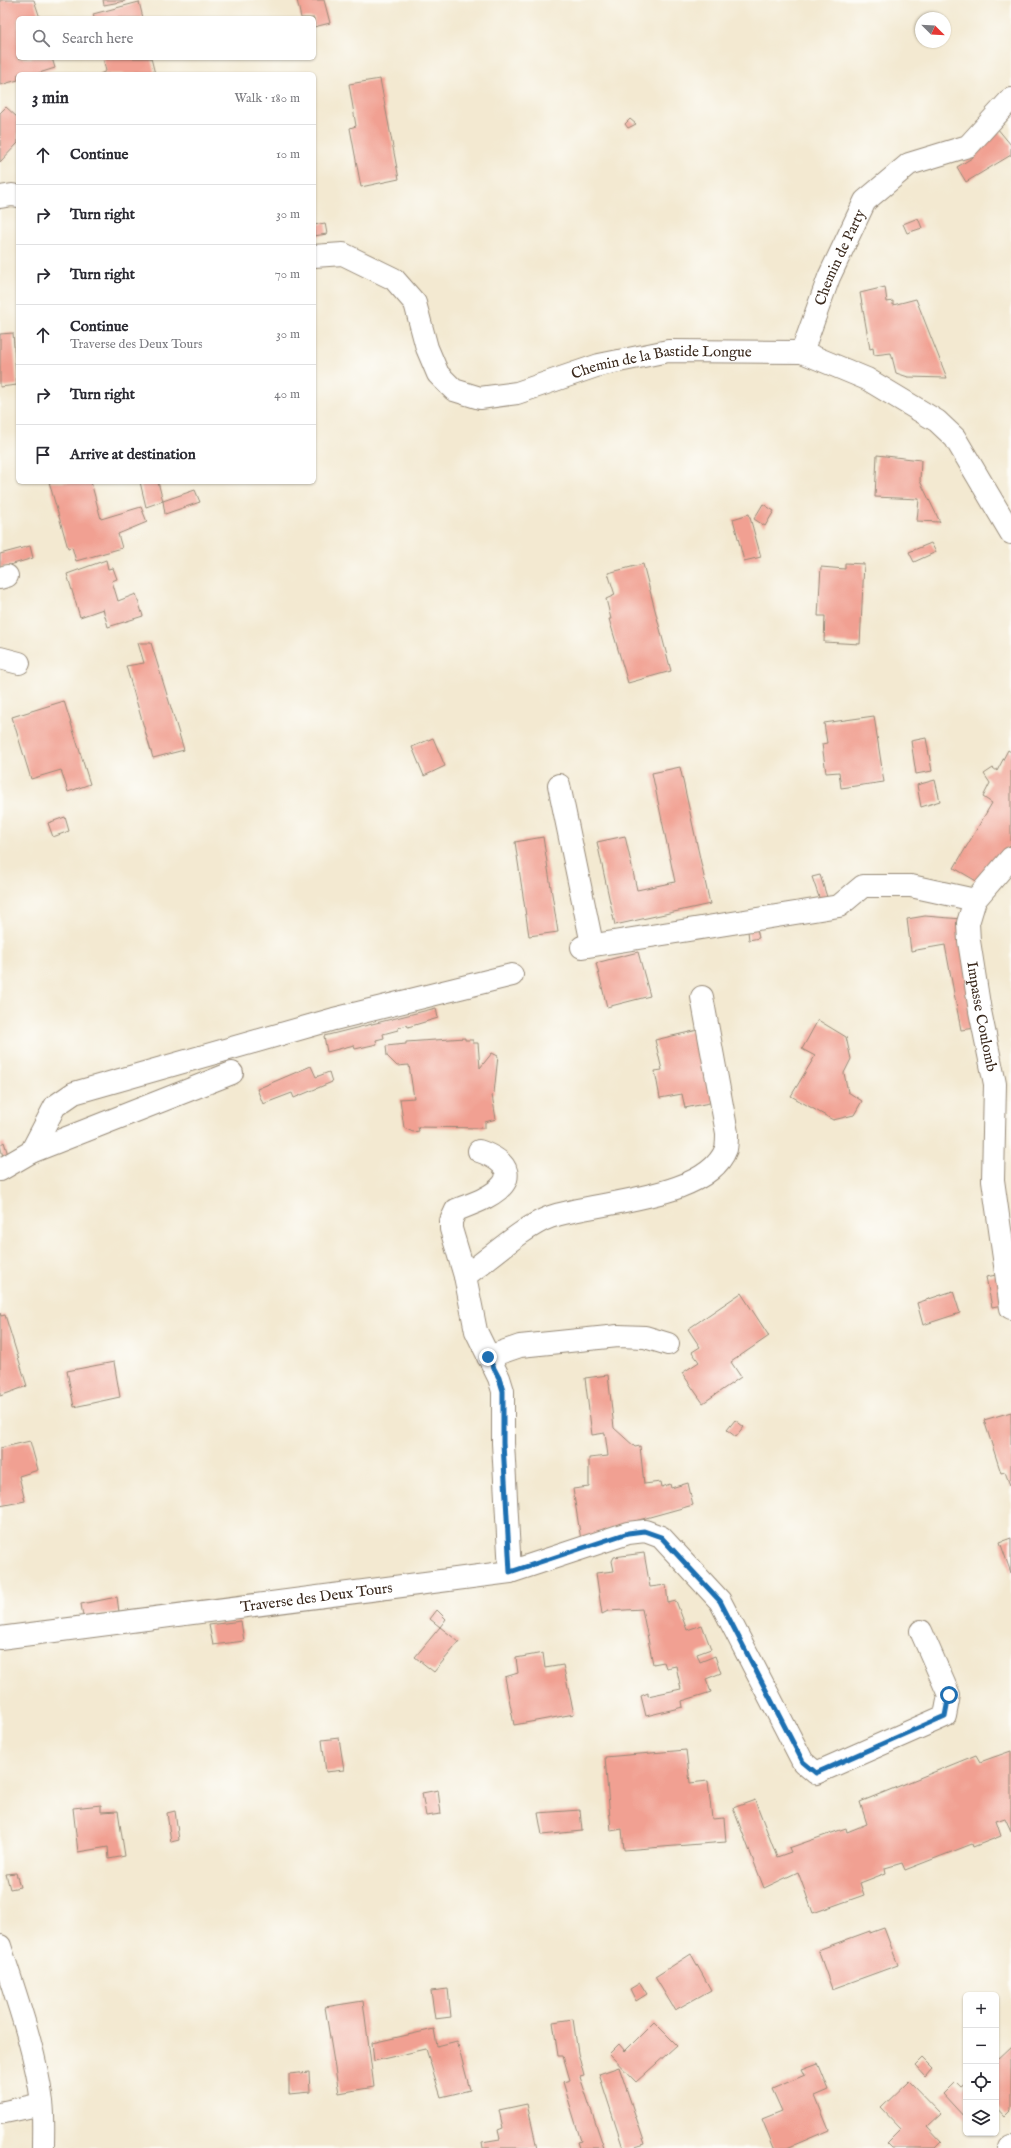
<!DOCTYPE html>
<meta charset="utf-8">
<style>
body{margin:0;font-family:"IM FELL English",serif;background:#f2f2f3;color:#2b2b33}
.controls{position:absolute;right:12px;bottom:12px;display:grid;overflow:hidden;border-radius:6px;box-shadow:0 1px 3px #0004}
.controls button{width:36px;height:36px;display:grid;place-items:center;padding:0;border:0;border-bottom:1px solid #e1e1e2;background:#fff;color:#2b2b33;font:20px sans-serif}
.compass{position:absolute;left:915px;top:12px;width:36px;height:36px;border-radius:50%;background:#fff;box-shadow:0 1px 3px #0004;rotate:114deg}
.stop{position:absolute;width:12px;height:12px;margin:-9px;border:3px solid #1f6fb2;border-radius:50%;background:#fff}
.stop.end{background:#1f6fb2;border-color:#fff;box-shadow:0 1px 4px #0008}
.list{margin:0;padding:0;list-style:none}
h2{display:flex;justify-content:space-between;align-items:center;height:52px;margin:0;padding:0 16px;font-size:17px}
h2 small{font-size:13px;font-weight:400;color:#7c7c81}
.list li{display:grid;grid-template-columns:26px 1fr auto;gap:12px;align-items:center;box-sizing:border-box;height:60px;padding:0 16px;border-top:1px solid #e1e1e2}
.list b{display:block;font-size:15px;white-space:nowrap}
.list p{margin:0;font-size:13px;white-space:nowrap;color:#7c7c81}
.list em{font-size:13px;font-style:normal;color:#7c7c81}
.icon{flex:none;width:22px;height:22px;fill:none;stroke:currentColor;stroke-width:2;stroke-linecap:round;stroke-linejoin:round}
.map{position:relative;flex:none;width:1011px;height:2148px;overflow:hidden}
.search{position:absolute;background:#fff;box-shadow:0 1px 3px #0004;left:16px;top:16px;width:300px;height:44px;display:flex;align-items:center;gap:10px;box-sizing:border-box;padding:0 14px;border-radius:6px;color:#7c7c81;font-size:15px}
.panel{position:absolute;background:#fff;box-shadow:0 1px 3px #0004;left:16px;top:72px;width:300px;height:412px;border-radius:6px}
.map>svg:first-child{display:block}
</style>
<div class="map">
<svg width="1011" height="2148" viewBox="0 0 1011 2148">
<rect width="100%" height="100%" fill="#fdfcf7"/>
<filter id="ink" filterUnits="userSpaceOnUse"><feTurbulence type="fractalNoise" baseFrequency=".025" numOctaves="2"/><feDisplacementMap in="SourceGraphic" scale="8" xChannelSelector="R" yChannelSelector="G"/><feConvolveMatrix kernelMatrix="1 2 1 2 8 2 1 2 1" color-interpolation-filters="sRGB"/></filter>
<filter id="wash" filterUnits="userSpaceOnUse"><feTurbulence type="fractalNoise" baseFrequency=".012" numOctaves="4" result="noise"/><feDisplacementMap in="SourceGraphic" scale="16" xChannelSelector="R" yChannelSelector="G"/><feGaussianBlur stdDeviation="0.9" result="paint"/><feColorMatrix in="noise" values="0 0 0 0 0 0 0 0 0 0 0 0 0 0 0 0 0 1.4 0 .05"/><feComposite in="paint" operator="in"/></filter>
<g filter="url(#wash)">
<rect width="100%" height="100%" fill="#f3e9d1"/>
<g id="blocks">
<g fill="#f1a092">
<polygon points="0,0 34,0 40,18 18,18 18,58 52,58 55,68 36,74 18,74 18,80 0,85"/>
<polygon points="103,0 125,0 125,1 104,5"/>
<polygon points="297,0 324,0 330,23 314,27 314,18 301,18"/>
<polygon points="139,2 143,18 94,18 93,14"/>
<polygon points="103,58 151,58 155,74 100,74 106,71"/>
<polygon points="380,79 399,179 361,187 350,128 356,126 349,84"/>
<polygon points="6,107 18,118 18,143 0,162 0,113"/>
<polygon points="630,119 636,124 628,128 625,124"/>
<polygon points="997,128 1011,145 1011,155 966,182 957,167 972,158"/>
<polygon points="918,218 922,228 907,233 903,224"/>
<polygon points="325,223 327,234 314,236 314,225"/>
<polygon points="885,287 887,302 893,301 893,305 916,299 947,378 908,377 896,373 891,353 874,355 873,348 870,349 860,293"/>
<polygon points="13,333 17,385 0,387 0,334"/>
<polygon points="877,455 921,460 920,481 940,522 917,521 919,499 875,497"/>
<polygon points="49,482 91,482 101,519 141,507 147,522 118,534 122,548 76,561 72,547 68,548"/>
<polygon points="140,482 158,482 163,501 195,490 200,502 165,514 163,501 146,507"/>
<polygon points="763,504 774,511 765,526 754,519"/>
<polygon points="749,514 761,557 744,561 733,519"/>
<polygon points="931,543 936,552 914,562 909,552"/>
<polygon points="30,546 33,558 0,568 0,554"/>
<polygon points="106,560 108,569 113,568 117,579 112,581 118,601 136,594 143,616 108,627 103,609 80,617 67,574"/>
<polygon points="845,563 864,564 860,644 824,642 825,616 818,616 821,567 845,569"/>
<polygon points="643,564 671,671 628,683 609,619 611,619 606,599 615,595 608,573"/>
<polygon points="138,643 151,643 184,750 153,758 126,666 144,663"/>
<polygon points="64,701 90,784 68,792 61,770 31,779 12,717"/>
<polygon points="874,716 884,782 841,788 839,772 826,773 822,744 827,743 824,723"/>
<polygon points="433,738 445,766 424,776 412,747"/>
<polygon points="926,738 932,771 916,774 911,741"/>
<polygon points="1008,750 1011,752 1011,844 978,882 954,868 992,803 983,797 990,783 984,774 993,768 997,771"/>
<polygon points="680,767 710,904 615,925 597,842 625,836 637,890 675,882 652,773"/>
<polygon points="935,780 940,801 921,807 917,785"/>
<polygon points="65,817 69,831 53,837 48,823"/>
<polygon points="543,837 558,932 529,936 515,842"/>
<polygon points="820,875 827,897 820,900 812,877"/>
<polygon points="925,916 962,919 976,1028 961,1030 945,945 911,951 907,919"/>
<polygon points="757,929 759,938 749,940 748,931"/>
<polygon points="638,952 650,996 607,1007 596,963"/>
<polygon points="436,1008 438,1018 408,1027 407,1025 398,1028 398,1030 383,1034 384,1038 376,1040 377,1044 355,1049 354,1045 327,1052 324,1036"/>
<polygon points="818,1020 846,1037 851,1059 844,1073 848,1092 862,1101 854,1115 833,1120 791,1096 815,1056 802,1049"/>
<polygon points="698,1030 714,1102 685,1108 682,1094 660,1098 655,1071 662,1070 655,1040"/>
<polygon points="465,1038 465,1040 473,1040 473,1043 478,1043 480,1068 492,1053 498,1056 494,1093 492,1095 496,1119 485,1122 485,1128 418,1127 419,1131 413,1132 404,1128 400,1099 414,1098 409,1065 397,1066 387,1056 386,1046 406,1044 406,1042"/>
<polygon points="311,1066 316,1077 329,1072 332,1082 294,1098 292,1093 263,1104 257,1089"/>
<polygon points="4,1142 9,1158 4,1161 0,1145"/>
<polygon points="1001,1274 1007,1304 992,1307 986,1277"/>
<polygon points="953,1291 960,1313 923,1325 917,1303"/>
<polygon points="741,1293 769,1336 731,1362 741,1377 703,1403 682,1373 699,1362 692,1352 700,1347 688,1329"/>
<polygon points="0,1313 1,1316 5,1315 27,1386 0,1396"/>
<polygon points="114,1362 120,1397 74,1407 67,1371"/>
<polygon points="608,1375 614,1428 635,1447 640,1446 644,1484 661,1482 662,1487 670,1484 671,1488 688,1483 693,1505 628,1523 581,1540 573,1489 589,1487 589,1458 608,1456 605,1433 592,1435 585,1378"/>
<polygon points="1011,1412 1011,1488 1005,1472 1001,1473 984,1420"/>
<polygon points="735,1420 744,1427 736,1437 727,1430"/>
<polygon points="30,1441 38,1470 19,1476 25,1501 0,1506 0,1448"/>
<polygon points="1011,1538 1011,1573 1000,1542"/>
<polygon points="644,1553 650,1587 666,1585 668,1603 676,1601 687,1630 702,1625 711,1649 697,1654 700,1662 715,1656 721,1673 706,1679 711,1692 682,1701 683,1707 646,1716 641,1696 648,1693 648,1696 681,1689 676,1666 666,1668 664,1662 653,1664 642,1609 608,1611 602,1614 596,1573 614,1571 612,1561 614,1557"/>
<polygon points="117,1597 119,1612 83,1616 81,1604"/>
<polygon points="437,1610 446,1619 440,1627 430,1619"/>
<polygon points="241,1621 244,1641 213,1645 209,1625"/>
<polygon points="440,1627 459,1642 434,1672 415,1657"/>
<polygon points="543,1653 545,1668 563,1665 574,1714 514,1725 505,1677 518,1673 516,1658"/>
<polygon points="339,1738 344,1770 326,1772 322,1740"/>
<polygon points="686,1750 690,1783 708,1781 712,1819 724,1818 726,1842 624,1850 622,1829 611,1831 605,1757"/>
<polygon points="1011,1751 1011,1831 1005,1818 996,1821 1001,1836 973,1847 972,1844 905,1870 902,1863 885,1868 886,1873 860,1883 864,1895 813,1913 798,1872 764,1888 733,1808 755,1800 777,1857 791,1852 789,1848 846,1828 847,1832 867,1824 860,1802 976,1755 980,1762"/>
<polygon points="438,1790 441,1814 426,1816 422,1793"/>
<polygon points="101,1805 101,1812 118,1811 125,1856 109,1859 108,1847 78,1852 73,1808"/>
<polygon points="580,1810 582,1831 542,1835 538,1813"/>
<polygon points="175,1811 179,1840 171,1842 167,1813"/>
<polygon points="16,1873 20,1887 10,1889 6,1874"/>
<polygon points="884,1928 898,1965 832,1989 818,1950 870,1931 870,1933"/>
<polygon points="691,1954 711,1990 675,2010 655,1977"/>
<polygon points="640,1983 647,1994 636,2001 630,1989"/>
<polygon points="448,1989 451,2017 435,2019 431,1991"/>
<polygon points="363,2001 374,2087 339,2093 325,2007"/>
<polygon points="573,2019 578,2053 584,2076 580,2077 604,2148 579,2148 577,2142 581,2141 563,2082 570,2080 563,2056 558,2056 553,2022"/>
<polygon points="654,2022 677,2045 636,2082 609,2054 619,2044 625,2051"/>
<polygon points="434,2029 437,2046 457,2041 470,2090 441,2097 426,2049 374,2061 372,2043"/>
<polygon points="1011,2046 1011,2110 1005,2116 996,2106 996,2060"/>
<polygon points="922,2058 933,2069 926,2077 915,2065"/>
<polygon points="818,2063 829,2090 815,2096 829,2130 787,2148 774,2148 762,2119 782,2111 772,2089 805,2075 802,2069"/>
<polygon points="619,2067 645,2144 632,2148 623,2148 599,2074"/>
<polygon points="309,2072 310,2092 289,2094 289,2074"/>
<polygon points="909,2081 941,2114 927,2127 941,2142 935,2148 892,2148 887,2143 901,2129 881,2108"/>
<polygon points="955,2082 961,2088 966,2084 966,2119 943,2094"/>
<polygon points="527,2104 537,2148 483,2148 482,2142 500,2139 498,2130 503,2128 499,2110"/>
</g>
</g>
</g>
<g filter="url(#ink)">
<use href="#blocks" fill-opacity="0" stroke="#978a78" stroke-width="1"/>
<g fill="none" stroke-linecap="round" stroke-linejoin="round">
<defs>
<g id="minor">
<polyline points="0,197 12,195 18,196"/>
<path id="s1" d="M314,256L343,254L394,279L415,303L427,348L438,374L454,390L480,398L517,393L599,365L668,351L802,352L867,379L937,421L955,438L1011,533"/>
<path id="s2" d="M802,352L829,277L865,201L909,164L968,146L1011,99"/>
<polyline points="0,578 7,576"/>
<polyline points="0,658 19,663"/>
<polyline points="559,785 592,944"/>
<path id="s3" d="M1011,858L975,900L968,923L969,941L980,1011L995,1084L993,1180L1011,1308"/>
<polyline points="582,947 839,906 863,886 911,886 975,900"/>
<path d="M479,1151C511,1162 518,1181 485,1198C476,1203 466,1206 456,1210L451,1221V1229L465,1276L476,1331L499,1378L503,1391V1443L510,1572"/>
<polyline points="31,1152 232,1073"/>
<polyline points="0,1170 31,1152 55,1106 74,1093 334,1019 512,975"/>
<path d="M465,1276C489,1259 523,1227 550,1217C595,1201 707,1200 726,1149C727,1144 727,1138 727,1133L702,997"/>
<polyline points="488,1357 520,1346 618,1336 645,1337 668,1344"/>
<path id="s4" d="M0,1638L510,1572L628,1533L645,1531L661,1537L720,1601L803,1762L816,1773L945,1716L949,1695L921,1631"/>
<path d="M0,1946C16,1997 35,2048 42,2102C44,2117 43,2133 43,2148"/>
<polyline points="0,2113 42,2104"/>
<polyline points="1009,2148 1011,2146"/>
</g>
</defs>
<use href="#minor" stroke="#978a78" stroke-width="24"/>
<use href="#minor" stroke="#fff" stroke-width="22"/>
</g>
</g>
<g fill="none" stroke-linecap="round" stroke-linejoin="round" filter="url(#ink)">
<polyline stroke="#1f6fb2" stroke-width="5" points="488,1357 499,1378 503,1391 503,1443 510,1572 628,1533 644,1531 661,1537 720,1601 803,1762 816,1773 945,1716 949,1695"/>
</g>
<g text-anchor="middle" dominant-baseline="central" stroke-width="4" stroke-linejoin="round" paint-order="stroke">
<g font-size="15" fill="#3b2a1e" stroke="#fdfcf7">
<text stroke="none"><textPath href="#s2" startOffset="102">Chemin de Party</textPath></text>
<text stroke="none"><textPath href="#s1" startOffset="429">Chemin de la Bastide Longue</textPath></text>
<text stroke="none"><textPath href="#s3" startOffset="174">Impasse Coulomb</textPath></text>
<text stroke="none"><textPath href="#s4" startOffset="319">Traverse des Deux Tours</textPath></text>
</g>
</g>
</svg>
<div class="controls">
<button>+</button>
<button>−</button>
<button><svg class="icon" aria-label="locate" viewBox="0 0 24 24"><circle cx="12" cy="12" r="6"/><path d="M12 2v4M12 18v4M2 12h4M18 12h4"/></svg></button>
<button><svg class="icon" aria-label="layers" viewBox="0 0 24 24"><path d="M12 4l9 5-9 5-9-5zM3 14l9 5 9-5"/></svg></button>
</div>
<svg class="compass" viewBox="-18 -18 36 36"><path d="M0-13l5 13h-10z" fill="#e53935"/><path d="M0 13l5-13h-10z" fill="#7c7c81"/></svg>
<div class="stop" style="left:949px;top:1695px"></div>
<div class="stop end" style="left:488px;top:1357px"></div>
<div class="search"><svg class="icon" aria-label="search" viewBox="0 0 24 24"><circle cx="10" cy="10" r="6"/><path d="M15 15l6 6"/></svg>Search here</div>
<section class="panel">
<h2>3 min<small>Walk · 180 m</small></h2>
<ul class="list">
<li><svg class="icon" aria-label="ahead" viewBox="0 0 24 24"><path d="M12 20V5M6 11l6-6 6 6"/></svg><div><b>Continue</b></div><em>10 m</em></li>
<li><svg class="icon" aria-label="right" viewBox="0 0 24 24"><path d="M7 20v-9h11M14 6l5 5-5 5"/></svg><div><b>Turn right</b></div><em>30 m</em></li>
<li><svg class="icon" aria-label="right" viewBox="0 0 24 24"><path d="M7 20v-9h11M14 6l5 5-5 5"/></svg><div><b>Turn right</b></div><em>70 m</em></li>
<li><svg class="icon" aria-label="ahead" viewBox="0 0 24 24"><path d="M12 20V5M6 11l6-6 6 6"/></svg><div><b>Continue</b><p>Traverse des Deux Tours</p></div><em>30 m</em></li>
<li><svg class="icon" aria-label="right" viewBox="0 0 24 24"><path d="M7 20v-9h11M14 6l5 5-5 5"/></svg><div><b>Turn right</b></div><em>40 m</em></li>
<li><svg class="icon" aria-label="arrive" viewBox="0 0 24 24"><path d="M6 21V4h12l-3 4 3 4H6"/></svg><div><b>Arrive at destination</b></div></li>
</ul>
</section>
</div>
